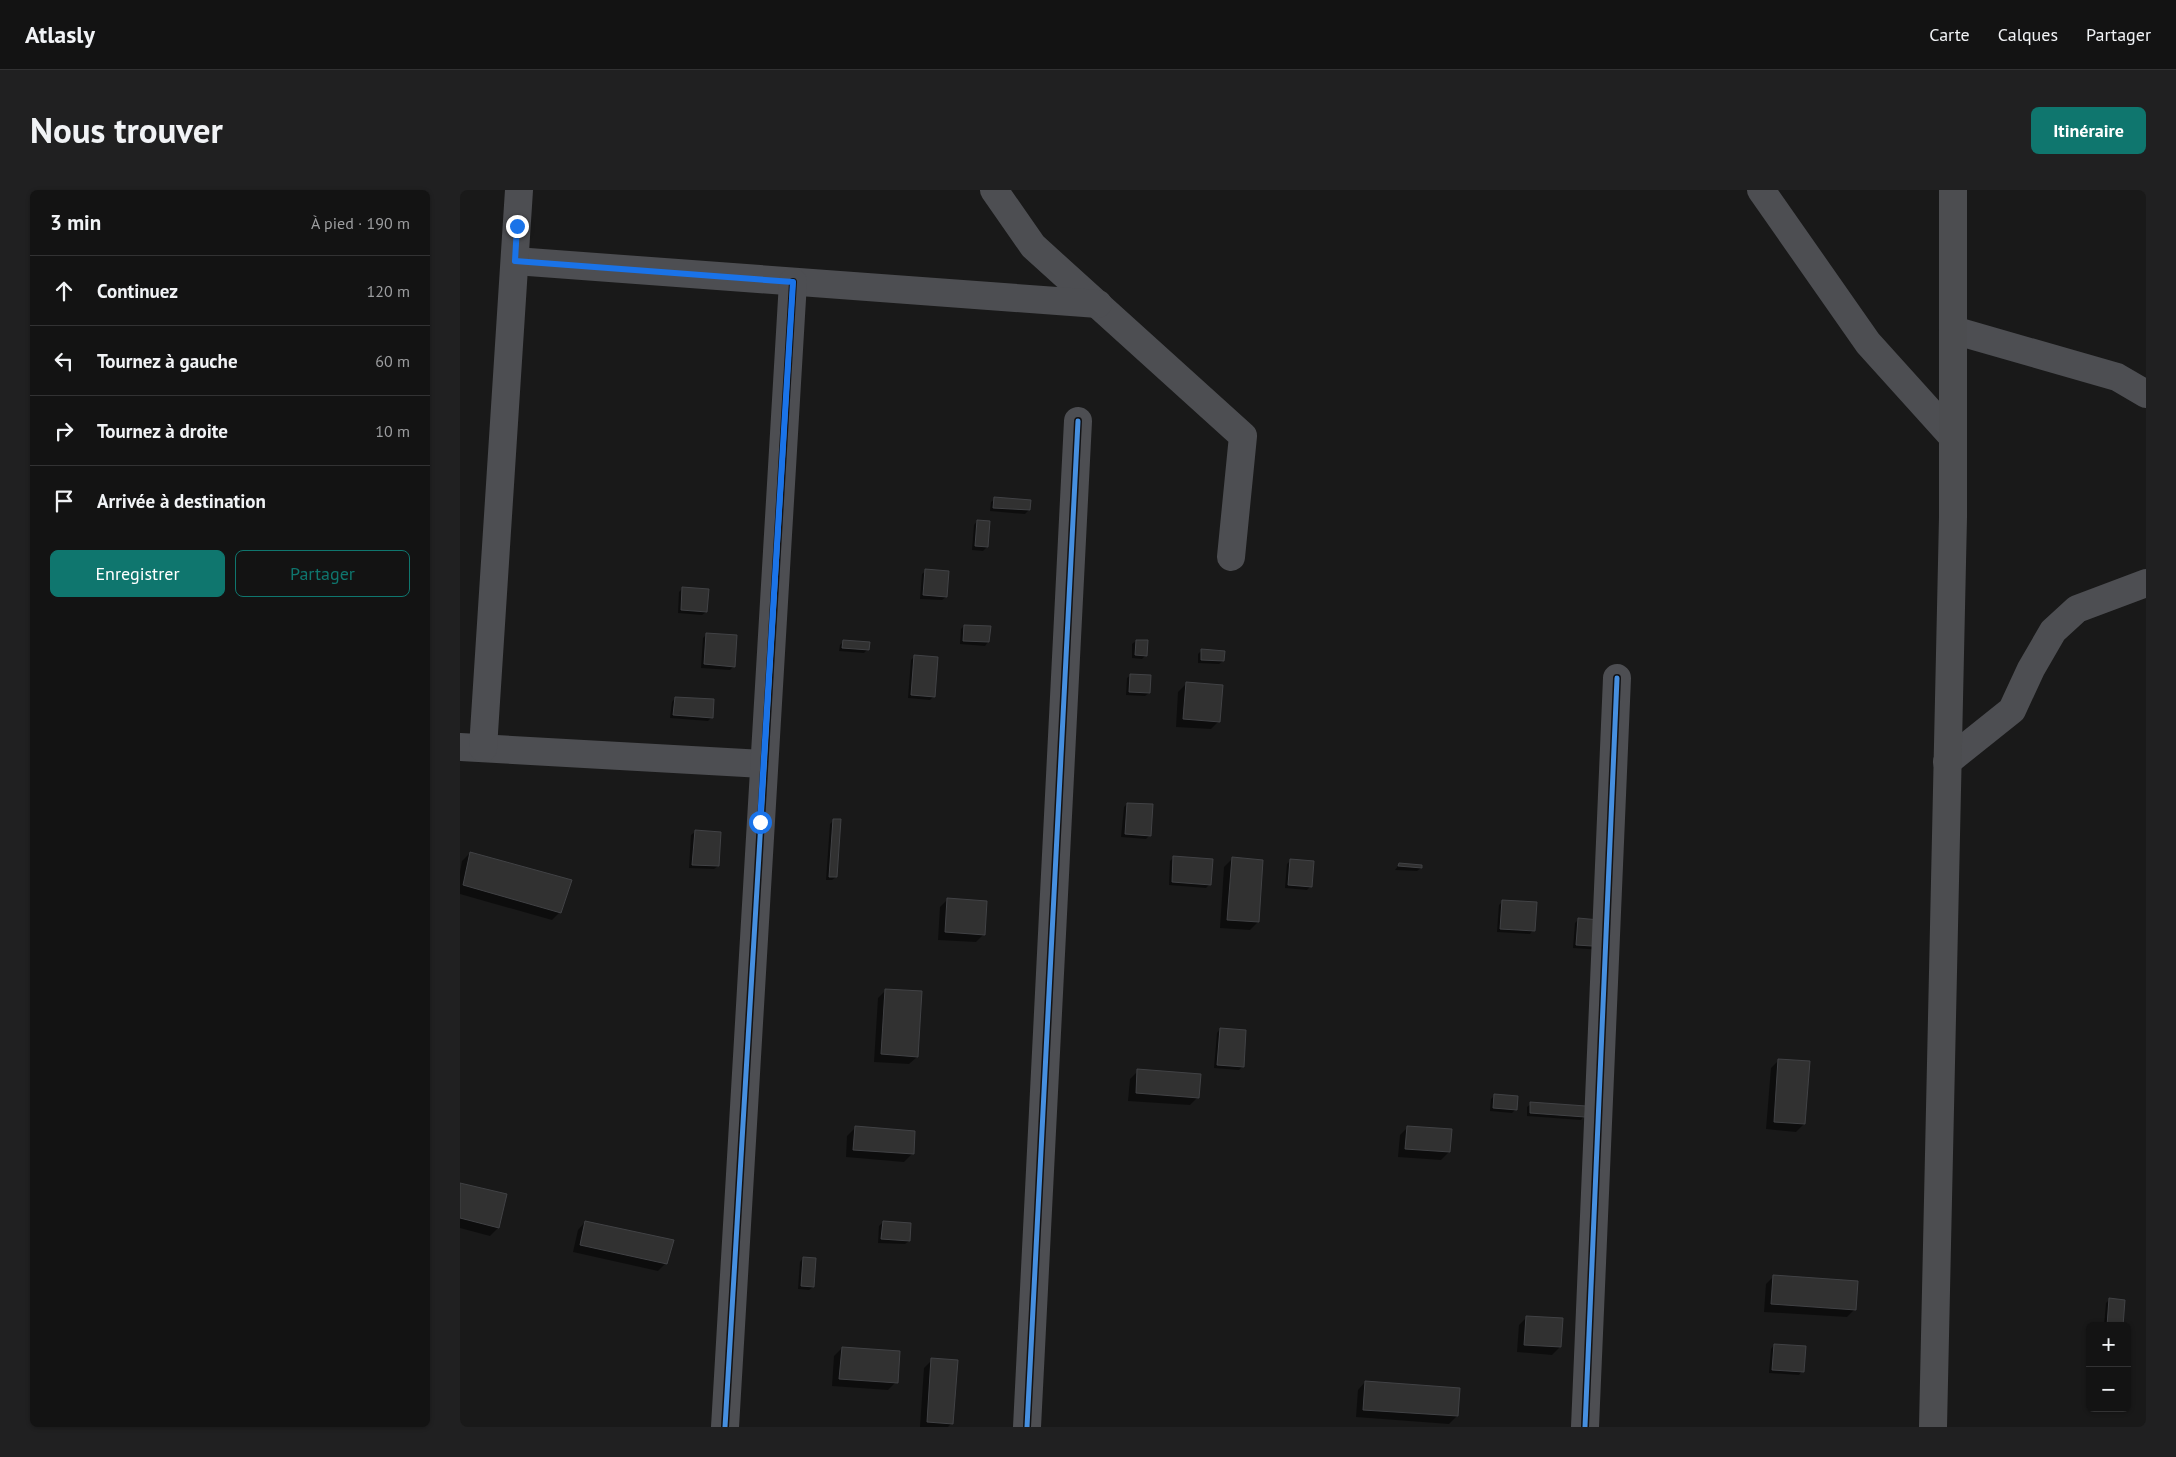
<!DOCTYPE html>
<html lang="fr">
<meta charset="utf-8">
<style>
body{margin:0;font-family:"PT Sans",sans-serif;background:#202021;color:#f1f3f6}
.controls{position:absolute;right:15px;bottom:15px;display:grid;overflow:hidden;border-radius:8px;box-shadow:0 1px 4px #0004}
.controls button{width:45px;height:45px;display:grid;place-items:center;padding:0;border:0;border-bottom:1px solid #323233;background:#131313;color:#f1f3f6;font:25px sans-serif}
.stop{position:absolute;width:15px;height:15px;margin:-11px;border:4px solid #1a73e8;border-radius:50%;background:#fff}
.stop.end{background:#1a73e8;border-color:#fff;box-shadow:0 1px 5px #0008}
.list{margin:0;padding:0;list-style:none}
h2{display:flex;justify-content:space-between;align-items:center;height:65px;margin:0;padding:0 20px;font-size:21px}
h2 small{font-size:16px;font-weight:400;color:#9d9ea0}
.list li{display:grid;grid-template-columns:32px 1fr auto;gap:15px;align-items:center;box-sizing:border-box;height:70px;padding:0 20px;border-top:1px solid #323233}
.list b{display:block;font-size:19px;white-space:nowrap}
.list em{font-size:16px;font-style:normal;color:#9d9ea0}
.actions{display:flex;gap:10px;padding:15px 20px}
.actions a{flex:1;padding:11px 0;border:1px solid #0f766e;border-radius:8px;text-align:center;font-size:18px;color:#0f766e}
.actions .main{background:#0f766e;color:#fff}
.icon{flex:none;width:28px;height:28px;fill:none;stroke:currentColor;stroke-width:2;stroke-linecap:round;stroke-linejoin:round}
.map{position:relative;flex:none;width:1686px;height:1237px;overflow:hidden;border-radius:8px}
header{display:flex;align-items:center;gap:30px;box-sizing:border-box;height:70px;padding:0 25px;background:#131313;border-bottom:1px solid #323233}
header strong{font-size:24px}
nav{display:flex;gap:28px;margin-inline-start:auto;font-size:18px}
.intro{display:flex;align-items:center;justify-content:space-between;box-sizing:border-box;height:120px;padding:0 30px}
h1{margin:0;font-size:35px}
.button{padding:12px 22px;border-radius:8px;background:#0f766e;color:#fff;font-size:18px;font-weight:700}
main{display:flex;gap:30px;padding:0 30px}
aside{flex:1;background:#131313;border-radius:8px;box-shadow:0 1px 4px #0004}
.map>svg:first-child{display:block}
</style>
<header>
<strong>Atlasly</strong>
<nav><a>Carte</a><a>Calques</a><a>Partager</a></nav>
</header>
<div class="intro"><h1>Nous trouver</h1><a class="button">Itinéraire</a></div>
<main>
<aside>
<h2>3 min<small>À pied · 190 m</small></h2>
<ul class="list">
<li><svg class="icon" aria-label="ahead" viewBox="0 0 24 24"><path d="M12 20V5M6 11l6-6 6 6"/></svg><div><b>Continuez</b></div><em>120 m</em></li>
<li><svg class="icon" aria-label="left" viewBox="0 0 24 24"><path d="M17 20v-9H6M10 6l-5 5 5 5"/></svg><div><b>Tournez à gauche</b></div><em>60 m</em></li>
<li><svg class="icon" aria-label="right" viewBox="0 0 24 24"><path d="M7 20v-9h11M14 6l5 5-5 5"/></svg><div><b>Tournez à droite</b></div><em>10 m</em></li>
<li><svg class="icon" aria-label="arrive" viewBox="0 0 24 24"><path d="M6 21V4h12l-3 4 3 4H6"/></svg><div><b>Arrivée à destination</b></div></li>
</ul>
<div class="actions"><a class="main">Enregistrer</a><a>Partager</a></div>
</aside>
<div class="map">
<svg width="1686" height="1237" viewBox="0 0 1686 1237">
<rect width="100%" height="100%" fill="#191919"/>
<g fill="#0007">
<polygon points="535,309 569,320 565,324 530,321 531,312"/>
<polygon points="517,331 527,357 523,361 512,360 514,335"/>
<polygon points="466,381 486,407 482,410 460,409 462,384"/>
<polygon points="223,398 246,422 242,425 218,423 219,402"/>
<polygon points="504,436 528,452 525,456 500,454 501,439"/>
<polygon points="246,445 274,476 270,480 241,478 243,448"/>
<polygon points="384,451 408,459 404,463 379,461 380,455"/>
<polygon points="676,451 686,465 682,469 672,468 672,454"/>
<polygon points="742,460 763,471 759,474 738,473 738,464"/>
<polygon points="454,467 474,506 470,510 448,508 451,470"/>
<polygon points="671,485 689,503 685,506 666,505 667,488"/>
<polygon points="726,494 759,531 751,539 716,537 718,502"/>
<polygon points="215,508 252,527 248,531 210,528 212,512"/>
<polygon points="667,614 690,645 686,649 661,647 664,617"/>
<polygon points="374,630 376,687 372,690 366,690 370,634"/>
<polygon points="235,642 258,676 254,679 229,678 231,645"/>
<polygon points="10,663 100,722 92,730 0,704 0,682 2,671"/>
<polygon points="714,667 750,694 746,698 709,695 710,671"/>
<polygon points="772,669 798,732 790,740 760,738 764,677"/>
<polygon points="831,670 851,696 847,700 825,698 827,674"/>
<polygon points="939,675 961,678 957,681 935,680"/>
<polygon points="488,709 524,744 516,752 478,750 480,717"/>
<polygon points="1043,711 1073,740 1070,744 1037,742 1039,715"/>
<polygon points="1118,730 1143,760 1113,758 1115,733"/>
<polygon points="426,800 457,867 449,874 414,872 418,808"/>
<polygon points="760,839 783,876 779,880 754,878 757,843"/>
<polygon points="1319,870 1344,934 1336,942 1306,939 1311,878"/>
<polygon points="678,881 738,907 730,915 668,911 670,889"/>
<polygon points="1034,906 1056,919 1052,923 1030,921 1031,909"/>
<polygon points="1071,914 1124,926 1121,930 1067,926 1067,917"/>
<polygon points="948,937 989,962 981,970 938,967 940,945"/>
<polygon points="395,938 452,964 444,972 386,967 387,946"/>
<polygon points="0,994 38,1038 30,1046 0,1038"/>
<polygon points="125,1032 206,1073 198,1081 113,1062 118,1040"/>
<polygon points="423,1032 449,1051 445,1054 418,1053 419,1036"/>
<polygon points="343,1068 353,1097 349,1100 338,1099 340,1072"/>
<polygon points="1314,1086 1395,1119 1387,1127 1304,1122 1306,1094"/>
<polygon points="1649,1110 1662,1136 1644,1136 1646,1113"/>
<polygon points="1067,1127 1100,1157 1092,1165 1057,1162 1059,1135"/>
<polygon points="1314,1155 1342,1181 1339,1185 1309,1183 1311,1159"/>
<polygon points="382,1158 436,1192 428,1200 372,1196 374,1166"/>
<polygon points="472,1170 492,1233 488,1237 460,1237 464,1178"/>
<polygon points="905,1192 999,1199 997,1226 989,1234 896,1227 898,1200"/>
</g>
<g fill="#313131" stroke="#414245">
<polygon points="534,307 571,310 570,320 533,318"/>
<polygon points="517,330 530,331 528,357 515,356"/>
<polygon points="465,379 489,381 487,407 463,405"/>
<polygon points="222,397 249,399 247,422 221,420"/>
<polygon points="504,435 531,436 529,452 503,451"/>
<polygon points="246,443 277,445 275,477 244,474"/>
<polygon points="383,450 410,452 409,460 382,458"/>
<polygon points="676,450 688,450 687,466 675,465"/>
<polygon points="741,459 765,461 764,471 741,470"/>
<polygon points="454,465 478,467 475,507 451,505"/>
<polygon points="670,484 691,485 690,503 669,502"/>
<polygon points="726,492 763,495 760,532 723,529"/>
<polygon points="215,507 254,509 253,528 213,525"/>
<polygon points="667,613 693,614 691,646 665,644"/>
<polygon points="373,629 381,629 377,687 369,687"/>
<polygon points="235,640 261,642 259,676 232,675"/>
<polygon points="10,662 112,690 101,723 3,695"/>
<polygon points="713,666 753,669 751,695 712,692"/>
<polygon points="772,667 803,670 799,732 767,730"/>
<polygon points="830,669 854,671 852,697 828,695"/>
<polygon points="939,673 962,675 962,678 938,676"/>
<polygon points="487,708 527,711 525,745 485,742"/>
<polygon points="1042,710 1077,712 1075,741 1040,739"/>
<polygon points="1118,728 1150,731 1148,757 1116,755"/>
<polygon points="425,799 462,801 458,867 421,864"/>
<polygon points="760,838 786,840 784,877 757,875"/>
<polygon points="1318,869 1350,871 1345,934 1314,932"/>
<polygon points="677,879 741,884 739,908 676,903"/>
<polygon points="1034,904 1058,906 1057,920 1033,918"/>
<polygon points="1070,912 1126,916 1125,927 1070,923"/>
<polygon points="395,936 455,941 454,964 393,960"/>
<polygon points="947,936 992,939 990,962 945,959"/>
<polygon points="0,993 47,1004 39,1038 0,1028"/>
<polygon points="125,1031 214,1050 207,1074 120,1055"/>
<polygon points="423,1031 451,1033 450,1051 421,1049"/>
<polygon points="343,1067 356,1068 354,1097 341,1096"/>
<polygon points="1313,1085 1398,1091 1396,1120 1311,1114"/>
<polygon points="1649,1108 1665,1110 1663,1136 1647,1136"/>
<polygon points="1066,1126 1103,1128 1101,1157 1064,1155"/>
<polygon points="1314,1154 1346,1156 1344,1182 1312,1180"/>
<polygon points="382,1157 440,1161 438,1193 379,1189"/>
<polygon points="471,1168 498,1170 493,1234 467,1232"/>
<polygon points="905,1191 1000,1198 998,1226 903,1220"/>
</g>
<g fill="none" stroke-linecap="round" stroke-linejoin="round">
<g stroke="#4d4e52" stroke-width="28">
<polyline points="534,0 573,56 783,246 771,367"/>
<polyline points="1301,0 1408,153 1491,245"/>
<polyline points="55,71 638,114"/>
<polyline points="1493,140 1657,187 1686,204"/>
<polyline points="0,557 303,574"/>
<polyline points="23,558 59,0"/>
<polyline points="1487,572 1552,520 1571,479 1593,441 1617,419 1686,393"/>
<polyline points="265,1237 333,92"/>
<polyline points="567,1237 618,231"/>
<polyline points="1125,1237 1157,488"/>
</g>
<polyline stroke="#4c4d50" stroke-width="28" points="1473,1237 1493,327 1493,0"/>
<defs>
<g id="cycleway">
<polyline points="265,1237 333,92"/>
<polyline points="567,1237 618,231"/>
<polyline points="1125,1237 1157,488"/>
</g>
</defs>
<use href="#cycleway" stroke="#131315" stroke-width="8"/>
<use href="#cycleway" stroke="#468fdf" stroke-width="5"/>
</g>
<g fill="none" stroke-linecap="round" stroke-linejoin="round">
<polyline stroke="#1a73e8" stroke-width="6" points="57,36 55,71 333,92 300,632"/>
</g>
</svg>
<div class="controls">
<button>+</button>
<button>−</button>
</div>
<div class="stop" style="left:300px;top:632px"></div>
<div class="stop end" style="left:57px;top:36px"></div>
</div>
</main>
